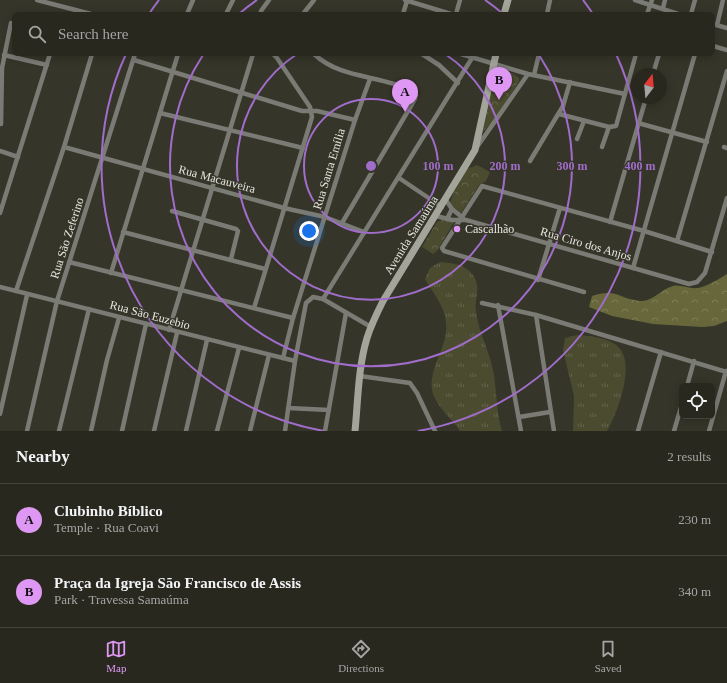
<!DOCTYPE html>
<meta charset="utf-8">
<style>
body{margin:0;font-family:"Times New Roman",serif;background:#34342c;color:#f1f3f6}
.controls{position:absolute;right:12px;bottom:12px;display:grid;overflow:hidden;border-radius:6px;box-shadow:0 2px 10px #0003}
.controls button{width:36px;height:36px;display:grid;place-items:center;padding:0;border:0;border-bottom:1px solid #44443d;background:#28281f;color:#f1f3f6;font:20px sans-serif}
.compass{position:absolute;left:631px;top:68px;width:36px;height:36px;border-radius:50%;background:#28281f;box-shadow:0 2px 10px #0003;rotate:16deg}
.you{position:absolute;left:309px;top:231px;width:14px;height:14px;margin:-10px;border:3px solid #fff;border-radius:50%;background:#1a73e8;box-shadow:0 0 0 6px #1a73e833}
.badge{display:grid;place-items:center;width:26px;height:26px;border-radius:50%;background:#de98f3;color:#111;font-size:13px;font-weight:700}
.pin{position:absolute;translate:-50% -33px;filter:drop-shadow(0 1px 2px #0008)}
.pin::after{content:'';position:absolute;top:21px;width:14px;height:12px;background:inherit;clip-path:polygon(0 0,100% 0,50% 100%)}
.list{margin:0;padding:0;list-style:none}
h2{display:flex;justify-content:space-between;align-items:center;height:52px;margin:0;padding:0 16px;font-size:17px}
h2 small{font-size:13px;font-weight:400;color:#a5a6a4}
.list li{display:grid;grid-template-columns:26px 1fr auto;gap:12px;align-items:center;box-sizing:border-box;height:72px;padding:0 16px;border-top:1px solid #44443d}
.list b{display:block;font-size:15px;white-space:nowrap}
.list p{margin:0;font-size:13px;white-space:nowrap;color:#a5a6a4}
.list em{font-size:13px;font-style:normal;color:#a5a6a4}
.icon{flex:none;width:22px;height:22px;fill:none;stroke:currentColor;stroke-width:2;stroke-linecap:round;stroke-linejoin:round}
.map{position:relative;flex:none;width:727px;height:431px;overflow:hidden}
.search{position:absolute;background:#28281f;box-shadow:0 2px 10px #0003;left:12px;right:12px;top:12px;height:44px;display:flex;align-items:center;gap:10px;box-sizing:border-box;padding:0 14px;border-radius:6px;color:#a5a6a4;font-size:15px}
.sheet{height:196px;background:#28281f}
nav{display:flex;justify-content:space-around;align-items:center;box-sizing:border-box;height:56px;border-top:1px solid #44443d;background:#28281f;font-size:11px;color:#a5a6a4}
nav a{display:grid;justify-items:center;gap:2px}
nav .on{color:#de98f3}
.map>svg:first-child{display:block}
</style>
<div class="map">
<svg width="727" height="431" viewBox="0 0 727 431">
<defs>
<pattern id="grass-tufts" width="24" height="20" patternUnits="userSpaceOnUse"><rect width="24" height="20" fill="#4b4b30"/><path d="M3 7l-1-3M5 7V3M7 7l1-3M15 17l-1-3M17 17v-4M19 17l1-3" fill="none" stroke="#65654e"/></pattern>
<pattern id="forest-crowns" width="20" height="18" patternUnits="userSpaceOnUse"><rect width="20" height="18" fill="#67673b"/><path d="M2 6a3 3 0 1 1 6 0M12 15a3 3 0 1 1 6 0" fill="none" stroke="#7d7d57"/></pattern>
<pattern id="park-crowns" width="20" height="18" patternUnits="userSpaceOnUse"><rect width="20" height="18" fill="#4b4b30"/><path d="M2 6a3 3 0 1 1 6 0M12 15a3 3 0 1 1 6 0" fill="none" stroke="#65654e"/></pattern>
</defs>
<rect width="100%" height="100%" fill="#353529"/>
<g fill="url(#grass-tufts)">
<path d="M440,262C452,263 465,264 473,275C482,290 474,298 476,311C478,331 489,350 493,370C497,390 496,412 502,431H460C452,419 438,408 433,394C426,369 449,347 446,323C445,306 433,293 425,279L430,268Z"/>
<path d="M577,335C591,336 615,338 622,352C633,371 617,414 607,431H573L574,396L563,350L565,338Z"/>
</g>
<path fill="url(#forest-crowns)" d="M727,274V321L714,326L702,327L653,324L612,316L589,307L592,296C618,288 618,299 640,301C653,302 661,289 673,286C680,284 689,289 697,288C704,288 721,278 727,274Z"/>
<g fill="url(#park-crowns)">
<polygon points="498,70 512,73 519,78 519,81 496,119 483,132 495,74"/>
<path d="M477,165L490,172L486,181L479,185L461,213L451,205C449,196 463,179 467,169Z"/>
<polygon points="442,220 454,222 437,251 433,254 422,247 437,222"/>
</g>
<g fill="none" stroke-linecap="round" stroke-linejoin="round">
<g stroke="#7b7b76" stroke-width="4.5">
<polyline points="37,0 91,14"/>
<polyline points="405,0 451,14"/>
<polyline points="635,0 678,14"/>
<polyline points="663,8 665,0"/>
<polyline points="261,11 269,0"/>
<polyline points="187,14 193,0"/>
<polyline points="226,14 233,0"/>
<polyline points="303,14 314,0"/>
<polyline points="403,14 407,1"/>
<polyline points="456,14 460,0"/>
<polyline points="547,14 550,0"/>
<polyline points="647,14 652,0"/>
<polyline points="691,14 695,0"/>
<polyline points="713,24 727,28"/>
<polyline points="717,25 723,0"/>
<polyline points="713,46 727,50"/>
<path d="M314,54C344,82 386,73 416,95L415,99L342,223"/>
<polyline points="422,54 439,65 458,83"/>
<polyline points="461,54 528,74 625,94"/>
<polyline points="4,55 47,65"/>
<polyline points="134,60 302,111 317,111 355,120"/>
<polyline points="653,74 659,54"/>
<polyline points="534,75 539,54"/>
<polyline points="160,113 303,148"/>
<polyline points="559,114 609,127 616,126 636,54"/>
<polyline points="638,123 707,142"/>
<polyline points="1,124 2,68 11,23"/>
<polyline points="577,139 584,121"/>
<polyline points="64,147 284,208 325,217 364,232"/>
<polyline points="477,147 528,74"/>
<polyline points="602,147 609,127"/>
<polyline points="724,147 727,148"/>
<polyline points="0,151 18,157"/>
<polyline points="530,161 563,106 570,82"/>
<polyline points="399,178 442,207"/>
<polyline points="446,200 452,209 463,218"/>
<polyline points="172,211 236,229 238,231 231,259"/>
<polyline points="0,213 50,54"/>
<polyline points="436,216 452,220 466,220 689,284 697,282 705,273 727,198"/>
<polyline points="447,219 452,209"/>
<polyline points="610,222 646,98"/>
<polyline points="123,232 265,269"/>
<polyline points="677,241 727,71"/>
<polyline points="69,262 293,318"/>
<polyline points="633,268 695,54"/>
<polyline points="111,273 178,54"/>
<polyline points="538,280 560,208"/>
<polyline points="0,287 295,361"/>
<polyline points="16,291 64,147 92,54"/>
<polyline points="584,292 444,251 442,248 482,186 644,231 712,252"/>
<polyline points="323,299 472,58"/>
<polyline points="482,303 536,315 727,372"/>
<polyline points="498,305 521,431"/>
<polyline points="254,308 312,117 310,107 277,58 273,54"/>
<polyline points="536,315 554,431"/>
<polyline points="169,330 253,54"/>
<polyline points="283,358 293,318 355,120 370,79"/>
<polyline points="360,376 410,383 417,393 435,431"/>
<polyline points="687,386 694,361"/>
<polyline points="288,408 329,410"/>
<polyline points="0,414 27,295"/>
<polyline points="519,417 550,412"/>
<polyline points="27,431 57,301 135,54"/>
<polyline points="59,431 89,309"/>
<polyline points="91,431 107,360 119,318"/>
<polyline points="122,431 146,324"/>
<polyline points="154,431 177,333"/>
<polyline points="186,431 207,340"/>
<polyline points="217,431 239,348"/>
<polyline points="250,431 269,355"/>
<polyline points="285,431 295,361 306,303 313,297 323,299 371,327"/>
<polyline points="325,431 346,313"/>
<polyline points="638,431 661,352"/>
<polyline points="674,431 682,404"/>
<polyline points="709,431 726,371"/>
</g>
<g stroke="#a3a49a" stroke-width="7">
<polyline points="504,14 508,0"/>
<path d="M355,431C358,401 358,368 367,338C371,325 377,313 383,301L475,150L496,54"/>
</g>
</g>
<g fill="none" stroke="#a16dcb" stroke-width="2">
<circle cx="371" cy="166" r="67"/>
<path d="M445 54A134 134 0 1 1 297 54"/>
<path d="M240 13A201 201 0 0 1 257 0M485 0A201 201 0 0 1 502 13M539 55A201 201 0 1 1 203 55"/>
<path d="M324 431A269 269 0 0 1 126 54M149 14A269 269 0 0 1 159 0M583 0A269 269 0 0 1 593 14M616 54A269 269 0 0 1 418 431"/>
</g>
<circle fill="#de98f3" stroke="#353529" stroke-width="1.5" cx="457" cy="229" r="4"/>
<g text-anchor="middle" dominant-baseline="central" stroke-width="3" stroke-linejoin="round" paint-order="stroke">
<g font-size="12" fill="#e7e7e0" stroke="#353529">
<text transform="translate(329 169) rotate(-73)">Rua Santa Emília</text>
<text transform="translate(217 179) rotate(15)">Rua Macauveira</text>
<text transform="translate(411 235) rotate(-58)">Avenida Samaúma</text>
<text transform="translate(67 238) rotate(-72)">Rua São Zeferino</text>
<text transform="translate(586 244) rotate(16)">Rua Ciro dos Anjos</text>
<text transform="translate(150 315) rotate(15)">Rua São Euzebio</text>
</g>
<g font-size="12" fill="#e7e7e0" stroke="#353529" text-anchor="start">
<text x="465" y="229">Cascalhão</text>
</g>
</g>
<circle cx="371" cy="166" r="6" fill="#a16dcb" stroke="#353529" stroke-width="2"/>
<g font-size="12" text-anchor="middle" font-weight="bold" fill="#a16dcb" stroke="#353529" stroke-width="3" stroke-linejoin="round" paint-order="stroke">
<text x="438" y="170">100 m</text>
<text x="505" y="170">200 m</text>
<text x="572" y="170">300 m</text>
<text x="640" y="170">400 m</text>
</g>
</svg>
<div class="controls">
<button><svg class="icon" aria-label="locate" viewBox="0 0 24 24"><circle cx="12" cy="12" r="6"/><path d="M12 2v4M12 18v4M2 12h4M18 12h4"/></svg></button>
</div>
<svg class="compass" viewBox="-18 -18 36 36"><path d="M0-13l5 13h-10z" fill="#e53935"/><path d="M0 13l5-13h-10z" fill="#a5a6a4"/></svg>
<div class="you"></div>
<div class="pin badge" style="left:405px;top:112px">A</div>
<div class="pin badge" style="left:499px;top:100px">B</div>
<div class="search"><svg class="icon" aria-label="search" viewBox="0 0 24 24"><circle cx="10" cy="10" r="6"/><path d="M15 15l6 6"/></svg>Search here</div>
</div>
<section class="sheet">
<h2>Nearby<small>2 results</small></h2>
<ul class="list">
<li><span class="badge">A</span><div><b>Clubinho Bíblico</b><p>Temple · Rua Coavi</p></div><em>230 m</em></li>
<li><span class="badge">B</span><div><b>Praça da Igreja São Francisco de Assis</b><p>Park · Travessa Samaúma</p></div><em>340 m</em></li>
</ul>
</section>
<nav>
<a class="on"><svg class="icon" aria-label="map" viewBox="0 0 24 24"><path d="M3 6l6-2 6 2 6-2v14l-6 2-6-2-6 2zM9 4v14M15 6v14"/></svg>Map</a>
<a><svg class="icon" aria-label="directions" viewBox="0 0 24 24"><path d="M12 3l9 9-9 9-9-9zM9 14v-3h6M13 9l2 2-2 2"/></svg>Directions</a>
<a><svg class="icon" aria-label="saved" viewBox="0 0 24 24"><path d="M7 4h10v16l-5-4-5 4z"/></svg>Saved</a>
</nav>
